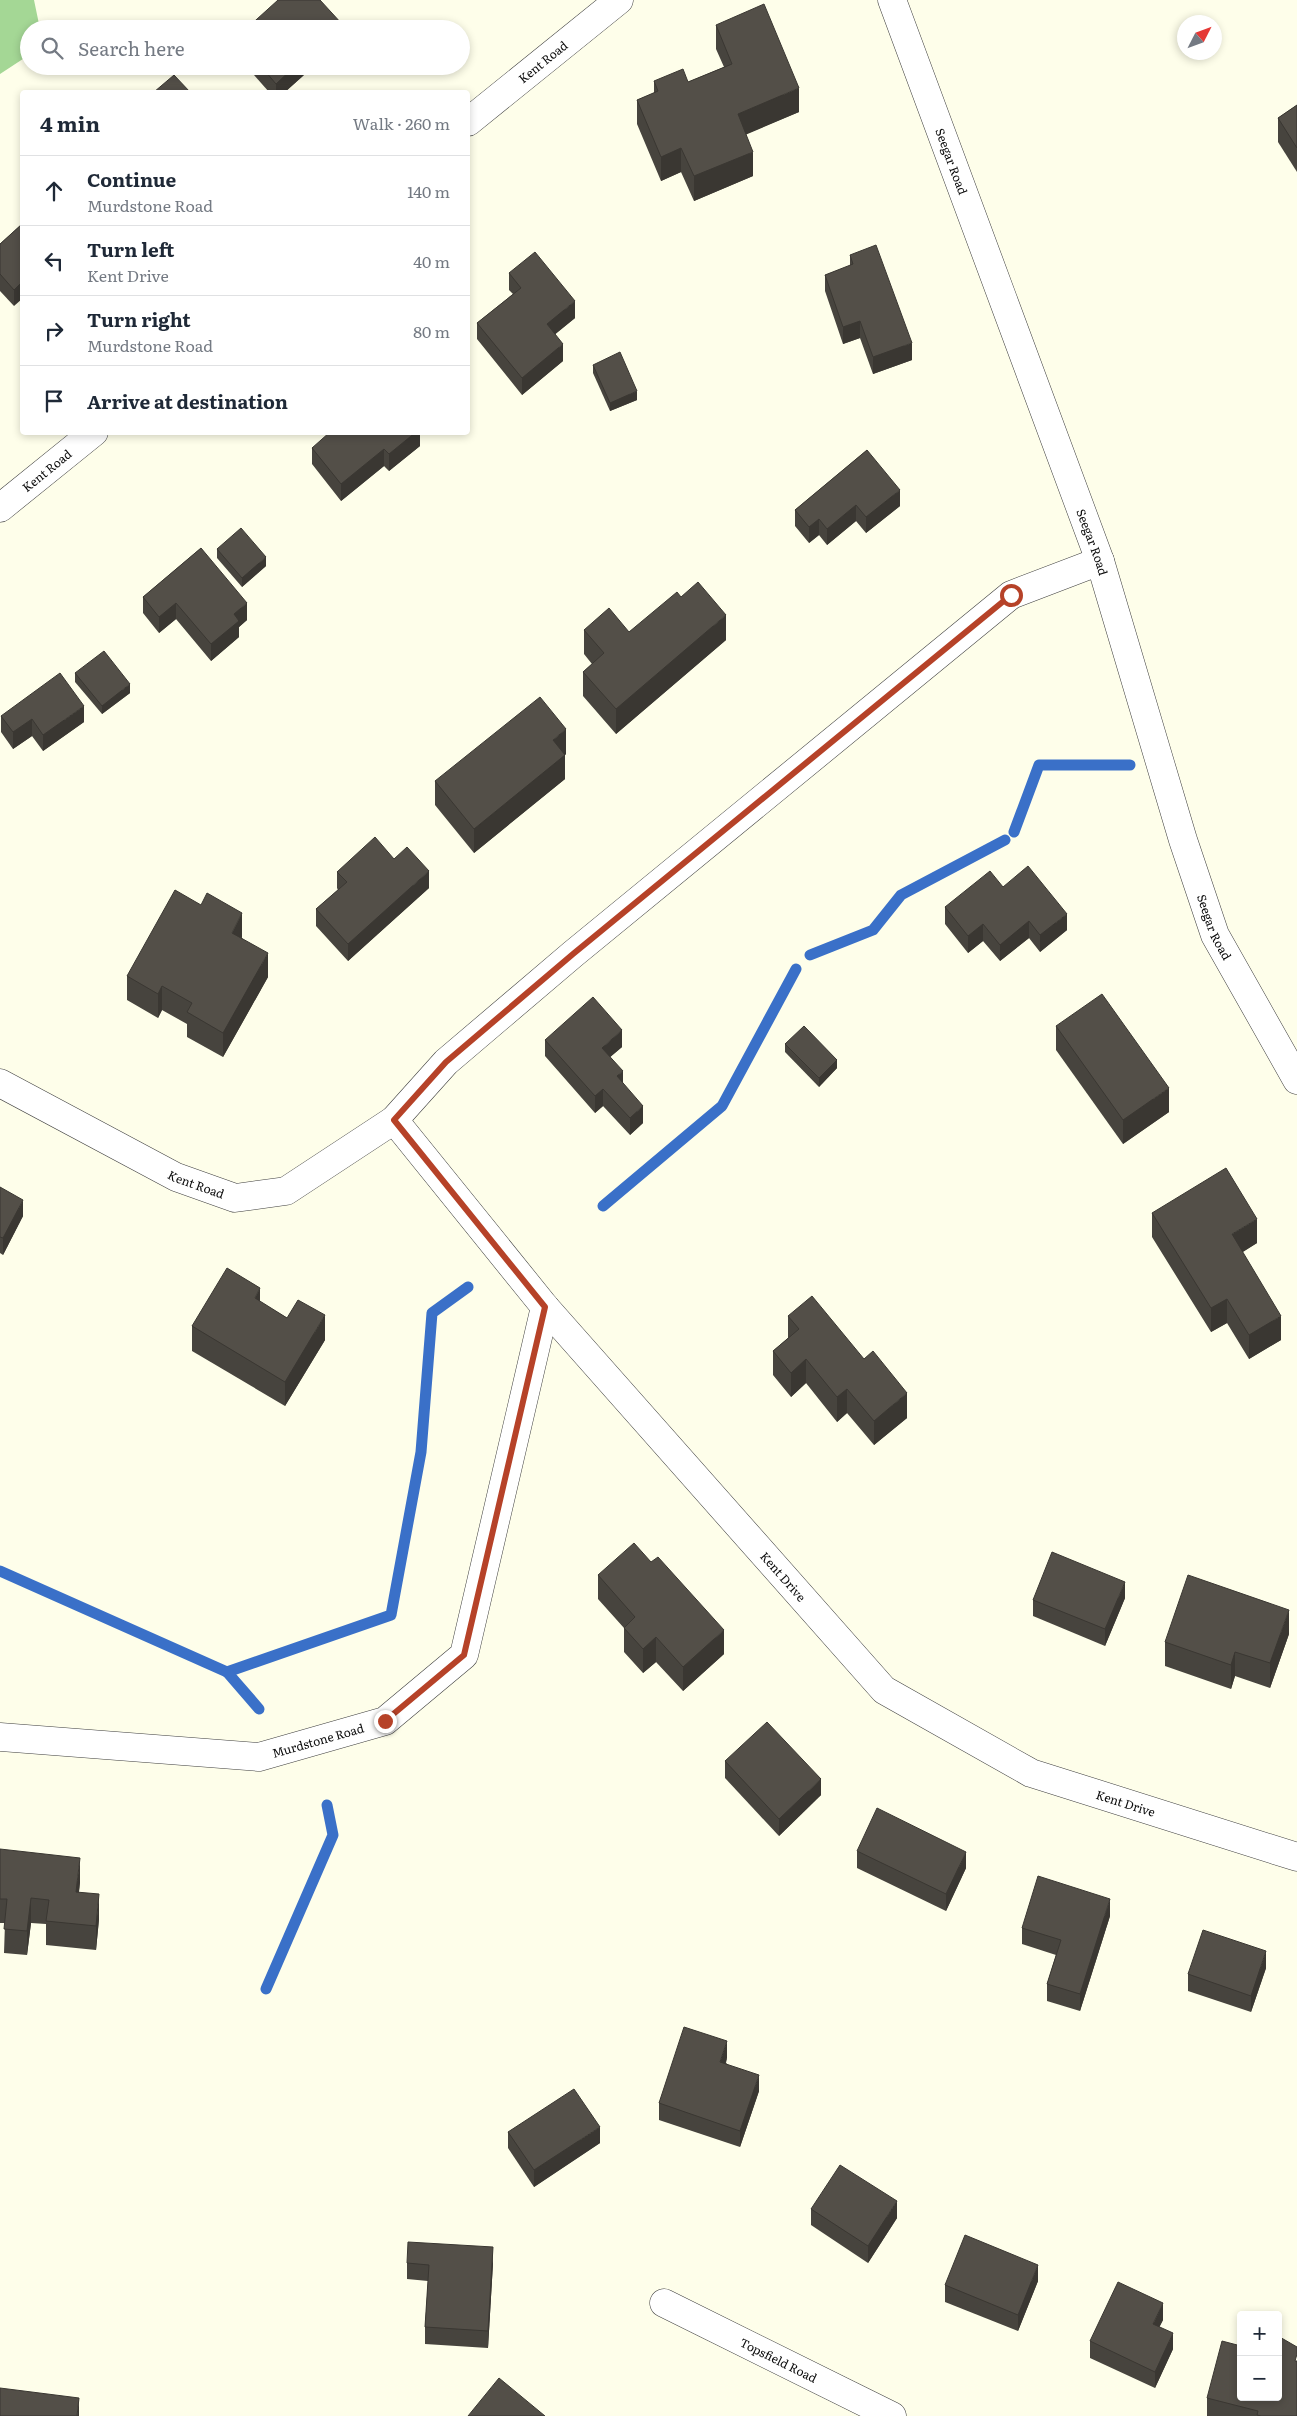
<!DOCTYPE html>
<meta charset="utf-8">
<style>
body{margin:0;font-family:Literata,serif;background:#f6f6f7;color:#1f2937}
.controls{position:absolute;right:15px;bottom:15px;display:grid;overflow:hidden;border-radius:5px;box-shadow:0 2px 8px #0003}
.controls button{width:45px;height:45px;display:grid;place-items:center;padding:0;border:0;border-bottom:1px solid #e0e1e3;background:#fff;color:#1f2937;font:25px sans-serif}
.compass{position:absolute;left:1177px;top:15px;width:45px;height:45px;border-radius:50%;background:#fff;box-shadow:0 2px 8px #0003;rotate:48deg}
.stop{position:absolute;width:15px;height:15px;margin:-11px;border:4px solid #b64228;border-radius:50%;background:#fff}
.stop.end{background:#b64228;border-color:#fff;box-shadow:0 1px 5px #0008}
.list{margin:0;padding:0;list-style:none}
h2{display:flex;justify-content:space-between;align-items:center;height:65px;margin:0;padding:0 20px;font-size:21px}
h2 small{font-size:16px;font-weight:400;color:#747a83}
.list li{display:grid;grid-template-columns:32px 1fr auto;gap:15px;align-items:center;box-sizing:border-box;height:70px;padding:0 20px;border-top:1px solid #e0e1e3}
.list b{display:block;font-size:19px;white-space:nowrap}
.list p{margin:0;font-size:16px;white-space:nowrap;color:#747a83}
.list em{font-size:16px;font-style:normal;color:#747a83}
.icon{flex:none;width:28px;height:28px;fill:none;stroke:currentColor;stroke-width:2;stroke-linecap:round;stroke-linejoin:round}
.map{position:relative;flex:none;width:1297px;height:2416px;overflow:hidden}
.search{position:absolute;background:#fff;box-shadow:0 2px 8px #0003;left:20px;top:20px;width:450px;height:55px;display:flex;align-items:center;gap:12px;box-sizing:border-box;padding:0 18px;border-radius:28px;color:#747a83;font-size:19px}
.panel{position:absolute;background:#fff;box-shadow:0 2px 8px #0003;left:20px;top:90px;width:450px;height:345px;border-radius:5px}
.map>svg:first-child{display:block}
</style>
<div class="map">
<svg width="1297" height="2416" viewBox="0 0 1297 2416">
<rect width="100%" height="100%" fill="#fefeea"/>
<polygon fill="#a4d795" points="0,0 34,0 40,29 29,29 29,55 0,74"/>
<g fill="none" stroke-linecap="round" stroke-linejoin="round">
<g stroke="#3a70c8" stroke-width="11">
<polyline points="1014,832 1039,765 1130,765"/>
<polyline points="810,955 873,930 901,895 1005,840"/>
<polyline points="603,1206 722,1106 796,969"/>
<polyline points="0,1571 227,1672 391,1615 421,1452 432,1313 468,1287"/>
<polyline points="227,1672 259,1709"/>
<polyline points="266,1989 333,1835 327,1805"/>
</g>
<defs>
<g id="minor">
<path id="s1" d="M892,0L1100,561L1183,840L1215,935L1297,1080"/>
<path id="s2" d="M468,122L619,0"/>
<path id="s3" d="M0,508L94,432"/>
<path id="s4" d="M0,1083L176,1177L235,1198L286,1191L394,1120L446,1062L573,954L1011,595L1100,561"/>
<path id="s5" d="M394,1120L545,1307L884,1690L1031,1773L1297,1857"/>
<path id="s6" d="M0,1737L259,1757L385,1721L464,1655L545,1307"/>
<path id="s7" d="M664,2303L892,2416"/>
</g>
</defs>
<use href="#minor" stroke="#3e3e3e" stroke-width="29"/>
<use href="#minor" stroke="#fff" stroke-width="28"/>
</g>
<g fill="#47443e">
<polygon points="716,25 799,112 746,134 753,176 694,201 681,172 661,181 637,124 637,100 654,93 654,81 688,82 724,67 716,49"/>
<polygon points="246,66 314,66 285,92 269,92"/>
<polygon points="1297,105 1297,172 1278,142 1278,118"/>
<polygon points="22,224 14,306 0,291 0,244"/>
<polygon points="850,255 912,360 873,374 860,338 843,344 825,291 825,275 850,266"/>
<polygon points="509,273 575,318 555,334 563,361 522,395 477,339 477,323 513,294 509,290"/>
<polygon points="593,365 637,400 610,411 593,373"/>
<polygon points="420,432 420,446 389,471 384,466 341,501 312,464 312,448"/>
<polygon points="867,450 900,506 866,533 856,521 827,545 819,535 809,543 795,526 795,510"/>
<polygon points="201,548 247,620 239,627 239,637 211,661 176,619 159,633 143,613 143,597"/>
<polygon points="217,549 266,566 242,587 217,558"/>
<polygon points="681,597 726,640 616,734 583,696 583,672 592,664 584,654 584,630 629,632"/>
<polygon points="75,673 130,693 102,714 75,682"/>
<polygon points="1,716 84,722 43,751 32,736 13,749 1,732"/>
<polygon points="565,754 565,779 474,853 435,805 435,781 566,754"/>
<polygon points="337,872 429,888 348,961 316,926 316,909 338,890 337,888"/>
<polygon points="1003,887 1067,930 1040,952 1029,938 1000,961 983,941 968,953 945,924 945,907"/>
<polygon points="242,937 242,938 268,977 223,1057 187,1037 187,1024 162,1010 158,1018 127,1000 127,976"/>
<polygon points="1056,1026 1169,1112 1123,1144 1056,1050"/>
<polygon points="545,1040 622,1047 610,1057 643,1123 630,1135 603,1106 595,1113 545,1056"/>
<polygon points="785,1044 837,1068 819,1087 785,1052"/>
<polygon points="0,1187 23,1216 3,1255 0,1253"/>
<polygon points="1152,1213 1257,1243 1242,1252 1281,1340 1249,1359 1227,1323 1211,1332 1152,1237"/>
<polygon points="260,1302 325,1340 285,1406 192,1351 192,1326"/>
<polygon points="788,1316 907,1418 874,1445 847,1413 837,1422 806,1383 791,1397 773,1375 773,1351 788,1338"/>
<polygon points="651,1562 724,1654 683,1691 656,1662 643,1673 624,1652 624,1628 598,1599 598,1575"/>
<polygon points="1125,1598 1105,1646 1033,1616 1033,1600"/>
<polygon points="1289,1634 1270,1688 1235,1676 1231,1689 1165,1666 1165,1642"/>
<polygon points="725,1761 821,1795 779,1836 725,1778"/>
<polygon points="0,1849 80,1882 79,1892 99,1919 96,1950 46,1945 46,1924 31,1923 27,1955 4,1953 5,1923 0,1923"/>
<polygon points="857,1851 966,1868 946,1911 857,1868"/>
<polygon points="1110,1916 1080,2011 1047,2001 1047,1984 1056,1955 1022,1944 1022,1928"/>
<polygon points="1266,1968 1251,2012 1188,1991 1188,1974"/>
<polygon points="727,2058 726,2063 759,2091 740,2147 659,2120 659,2103"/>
<polygon points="508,2132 600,2143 534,2187 508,2148"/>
<polygon points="811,2209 897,2218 868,2263 811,2225"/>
<polygon points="407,2263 493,2263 488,2348 425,2344 425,2327 428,2281 407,2279"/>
<polygon points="1038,2281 1018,2331 945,2302 945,2285"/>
<polygon points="1163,2320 1159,2327 1173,2349 1155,2388 1090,2358 1090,2341"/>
<polygon points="1241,2397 1297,2416 1207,2416 1207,2398"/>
</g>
<g fill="#3a3732">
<polygon points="342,24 342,29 337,29"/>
<polygon points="295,66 314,66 285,92 276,92 276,84"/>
<polygon points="799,88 799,112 738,138 738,114"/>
<polygon points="681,148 681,172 661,181 661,157"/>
<polygon points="753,152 753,176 694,201 694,176"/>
<polygon points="22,282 22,299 14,306 14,290"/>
<polygon points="575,301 575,318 547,341 547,324"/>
<polygon points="860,321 860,338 843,344 843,327"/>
<polygon points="912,343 912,360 873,374 873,357"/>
<polygon points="563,344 563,361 522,395 522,378"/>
<polygon points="637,391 637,400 610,411 610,403"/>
<polygon points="416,432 420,432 420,446 389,471 389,454"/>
<polygon points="384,449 384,466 341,501 341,484"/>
<polygon points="900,490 900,506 866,533 866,517"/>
<polygon points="856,505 856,521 827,545 827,529"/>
<polygon points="819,519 819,535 809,543 809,527"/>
<polygon points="266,557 266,566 242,587 242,578"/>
<polygon points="176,603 176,619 159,633 159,617"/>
<polygon points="247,603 247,620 239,627 239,637 211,661 211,644 234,614"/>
<polygon points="726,615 726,640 616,734 616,709"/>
<polygon points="130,684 130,693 102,714 102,706"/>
<polygon points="84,706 84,722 43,751 43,735"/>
<polygon points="32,719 32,736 13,749 13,732"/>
<polygon points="566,729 566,754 553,764 553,740"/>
<polygon points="565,755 565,779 474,853 474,829"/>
<polygon points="429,871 429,888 348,961 348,944"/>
<polygon points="242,913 242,937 232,957 232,933"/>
<polygon points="1067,914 1067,930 1040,952 1040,935"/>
<polygon points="1029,921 1029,938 1000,961 1000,945"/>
<polygon points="983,924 983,941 968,953 968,936"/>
<polygon points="268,953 268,977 223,1057 223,1033"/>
<polygon points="162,986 162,1010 158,1018 158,994"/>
<polygon points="622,1030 622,1047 602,1064 602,1048"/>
<polygon points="837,1060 837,1068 819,1087 819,1078"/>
<polygon points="623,1071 623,1088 617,1076"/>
<polygon points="1169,1088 1169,1112 1123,1144 1123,1120"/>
<polygon points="603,1089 603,1106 595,1113 595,1096"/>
<polygon points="643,1106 643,1123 630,1135 630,1118"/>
<polygon points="23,1200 23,1216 3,1255 3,1238"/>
<polygon points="1257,1219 1257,1243 1232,1259 1232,1234"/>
<polygon points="260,1288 260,1312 255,1298"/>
<polygon points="1227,1299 1227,1323 1211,1332 1211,1308"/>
<polygon points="325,1315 325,1340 285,1406 285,1382"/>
<polygon points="1281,1316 1281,1340 1249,1359 1249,1335"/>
<polygon points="806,1359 806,1383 791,1397 791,1373"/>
<polygon points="847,1389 847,1413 837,1422 837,1397"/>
<polygon points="907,1393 907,1418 874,1445 874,1421"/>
<polygon points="1125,1582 1125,1598 1105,1646 1105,1629"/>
<polygon points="1289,1610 1289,1634 1270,1688 1270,1663"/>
<polygon points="724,1630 724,1654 683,1691 683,1667"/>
<polygon points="656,1637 656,1662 643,1673 643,1649"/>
<polygon points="1235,1652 1235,1676 1231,1689 1231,1665"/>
<polygon points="821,1779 821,1795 779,1836 779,1819"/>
<polygon points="966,1852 966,1868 946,1911 946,1894"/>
<polygon points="80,1858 80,1882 76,1916 76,1892"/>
<polygon points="99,1894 99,1919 96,1950 96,1926"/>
<polygon points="31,1898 31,1923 27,1955 27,1931"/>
<polygon points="1110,1899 1110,1916 1080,2011 1080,1994"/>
<polygon points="1266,1951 1266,1968 1251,2012 1251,1996"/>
<polygon points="727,2041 727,2058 720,2078 720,2062"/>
<polygon points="759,2075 759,2091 740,2147 740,2131"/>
<polygon points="600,2127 600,2143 534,2187 534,2170"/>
<polygon points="897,2201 897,2218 868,2263 868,2246"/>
<polygon points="493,2247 493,2263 488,2348 488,2331"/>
<polygon points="1038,2265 1038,2281 1018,2331 1018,2315"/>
<polygon points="1163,2303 1163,2320 1153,2340 1153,2324"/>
<polygon points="1173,2333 1173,2349 1155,2388 1155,2372"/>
<polygon points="79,2398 79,2416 77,2416"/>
</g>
<g fill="#534f48" stroke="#3a3732">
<polygon points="278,0 320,0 342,24 337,29 246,29"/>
<polygon points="764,4 799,88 738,114 753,152 694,176 681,148 661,157 637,100 658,91 654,81 683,69 688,82 732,64 716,25"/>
<polygon points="261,66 295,66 276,84"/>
<polygon points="174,75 190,92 154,92"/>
<polygon points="1297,105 1297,148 1278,118"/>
<polygon points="22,224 22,282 14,290 0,274 0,244"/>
<polygon points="876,245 912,343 873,357 860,321 843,327 825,275 853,264 850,255"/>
<polygon points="535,252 575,301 547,324 563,344 522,378 477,323 521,288 509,273"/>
<polygon points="620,352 637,391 610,403 593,365"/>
<polygon points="330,432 416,432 389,454 384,449 341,484 312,448"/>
<polygon points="867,450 900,490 866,517 856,505 827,529 819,519 809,527 795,510"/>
<polygon points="241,528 266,557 242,578 217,549"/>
<polygon points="201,548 247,603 234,614 239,621 211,644 176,603 159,617 143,597"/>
<polygon points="698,582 726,615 616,709 583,672 604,653 584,630 609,608 629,632 677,592 681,597"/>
<polygon points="104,651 130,684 102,706 75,673"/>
<polygon points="60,673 84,706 43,735 32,719 13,732 1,716"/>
<polygon points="540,697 566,729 553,740 565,755 474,829 435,781"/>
<polygon points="375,837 394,859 407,847 429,871 348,944 316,909 347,882 337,872"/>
<polygon points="1028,866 1067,914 1040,935 1029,921 1000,945 983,924 968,936 945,907 990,871 1003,887"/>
<polygon points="175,890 201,905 207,893 242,913 232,933 268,953 223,1033 187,1012 192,1003 162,986 158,994 127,976"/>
<polygon points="1102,994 1169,1088 1123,1120 1056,1026"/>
<polygon points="593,997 622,1030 602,1048 623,1071 617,1076 643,1106 630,1118 603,1089 595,1096 545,1040"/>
<polygon points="804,1026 837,1060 819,1078 785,1044"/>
<polygon points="1226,1168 1257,1219 1232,1234 1281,1316 1249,1335 1227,1299 1211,1308 1152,1213"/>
<polygon points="0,1187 23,1200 3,1238 0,1237"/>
<polygon points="227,1268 260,1288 255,1298 287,1318 298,1300 325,1315 285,1382 192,1326"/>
<polygon points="812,1296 864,1359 873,1351 907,1393 874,1421 847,1389 837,1397 806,1359 791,1373 773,1351 799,1329 788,1316"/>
<polygon points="634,1543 651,1562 658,1557 724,1630 683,1667 656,1637 643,1649 624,1628 635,1617 598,1575"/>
<polygon points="1052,1552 1125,1582 1105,1629 1033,1600"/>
<polygon points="1188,1575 1289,1610 1270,1663 1235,1652 1231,1665 1165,1642"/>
<polygon points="767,1722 821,1779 779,1819 725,1761"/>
<polygon points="877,1808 966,1852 946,1894 857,1851"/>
<polygon points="0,1849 80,1858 76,1892 99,1894 96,1926 46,1921 49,1900 31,1898 27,1931 4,1929 7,1899 0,1899"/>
<polygon points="1038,1876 1110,1899 1080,1994 1047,1984 1061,1940 1022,1928"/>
<polygon points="1203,1930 1266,1951 1251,1996 1188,1974"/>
<polygon points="684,2027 727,2041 720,2062 759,2075 740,2131 659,2103"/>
<polygon points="574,2089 600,2127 534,2170 508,2132"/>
<polygon points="840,2165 897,2201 868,2246 811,2209"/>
<polygon points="965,2235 1038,2265 1018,2315 945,2285"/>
<polygon points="408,2242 493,2247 488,2331 425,2327 429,2265 407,2263"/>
<polygon points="1118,2282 1163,2303 1153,2324 1173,2333 1155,2372 1090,2341"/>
<polygon points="1278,2336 1297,2347 1297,2354 1295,2361 1297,2361 1297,2416 1261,2416 1257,2415 1258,2411 1207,2398 1222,2341 1241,2346 1241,2397 1278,2397"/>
<polygon points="499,2378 545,2416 468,2416"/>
<polygon points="0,2388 79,2398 77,2416 0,2416"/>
</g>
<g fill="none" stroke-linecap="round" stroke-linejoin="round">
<polyline stroke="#b64228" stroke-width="6" points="385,1721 464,1655 545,1307 394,1120 446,1062 573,954 1011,595"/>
</g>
<g text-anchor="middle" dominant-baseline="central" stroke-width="5" stroke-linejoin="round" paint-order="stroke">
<g font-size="12" fill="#0b0b0b" stroke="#fff">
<text stroke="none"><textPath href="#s2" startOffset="96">Kent Road</textPath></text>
<text stroke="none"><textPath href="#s1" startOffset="172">Seegar Road</textPath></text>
<text stroke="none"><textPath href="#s3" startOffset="60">Kent Road</textPath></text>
<text stroke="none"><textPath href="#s1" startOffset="578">Seegar Road</textPath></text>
<text stroke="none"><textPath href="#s1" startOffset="982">Seegar Road</textPath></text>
<text stroke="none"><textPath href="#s4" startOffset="221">Kent Road</textPath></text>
<text stroke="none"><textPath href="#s5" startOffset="600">Kent Drive</textPath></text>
<text stroke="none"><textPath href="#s6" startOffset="321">Murdstone Road</textPath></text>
<text stroke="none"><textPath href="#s5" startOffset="1020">Kent Drive</textPath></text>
<text stroke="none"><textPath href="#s7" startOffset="128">Topsfield Road</textPath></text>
</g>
</g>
</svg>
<div class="controls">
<button>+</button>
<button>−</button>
</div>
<svg class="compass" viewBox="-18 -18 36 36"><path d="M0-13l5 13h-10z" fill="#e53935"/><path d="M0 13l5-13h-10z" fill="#747a83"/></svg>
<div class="stop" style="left:1011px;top:595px"></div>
<div class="stop end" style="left:385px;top:1721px"></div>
<div class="search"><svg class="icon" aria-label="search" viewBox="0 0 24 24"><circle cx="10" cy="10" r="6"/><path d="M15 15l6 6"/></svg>Search here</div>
<section class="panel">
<h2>4 min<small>Walk · 260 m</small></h2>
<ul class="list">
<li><svg class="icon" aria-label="ahead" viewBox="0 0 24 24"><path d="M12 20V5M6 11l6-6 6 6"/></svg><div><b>Continue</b><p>Murdstone Road</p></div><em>140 m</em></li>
<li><svg class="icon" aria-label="left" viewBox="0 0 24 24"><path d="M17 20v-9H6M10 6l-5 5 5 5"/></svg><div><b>Turn left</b><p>Kent Drive</p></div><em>40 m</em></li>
<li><svg class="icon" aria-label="right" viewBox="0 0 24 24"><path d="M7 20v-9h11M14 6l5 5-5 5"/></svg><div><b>Turn right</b><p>Murdstone Road</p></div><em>80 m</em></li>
<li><svg class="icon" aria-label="arrive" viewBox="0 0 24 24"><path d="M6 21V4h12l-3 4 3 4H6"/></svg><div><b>Arrive at destination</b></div></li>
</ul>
</section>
</div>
